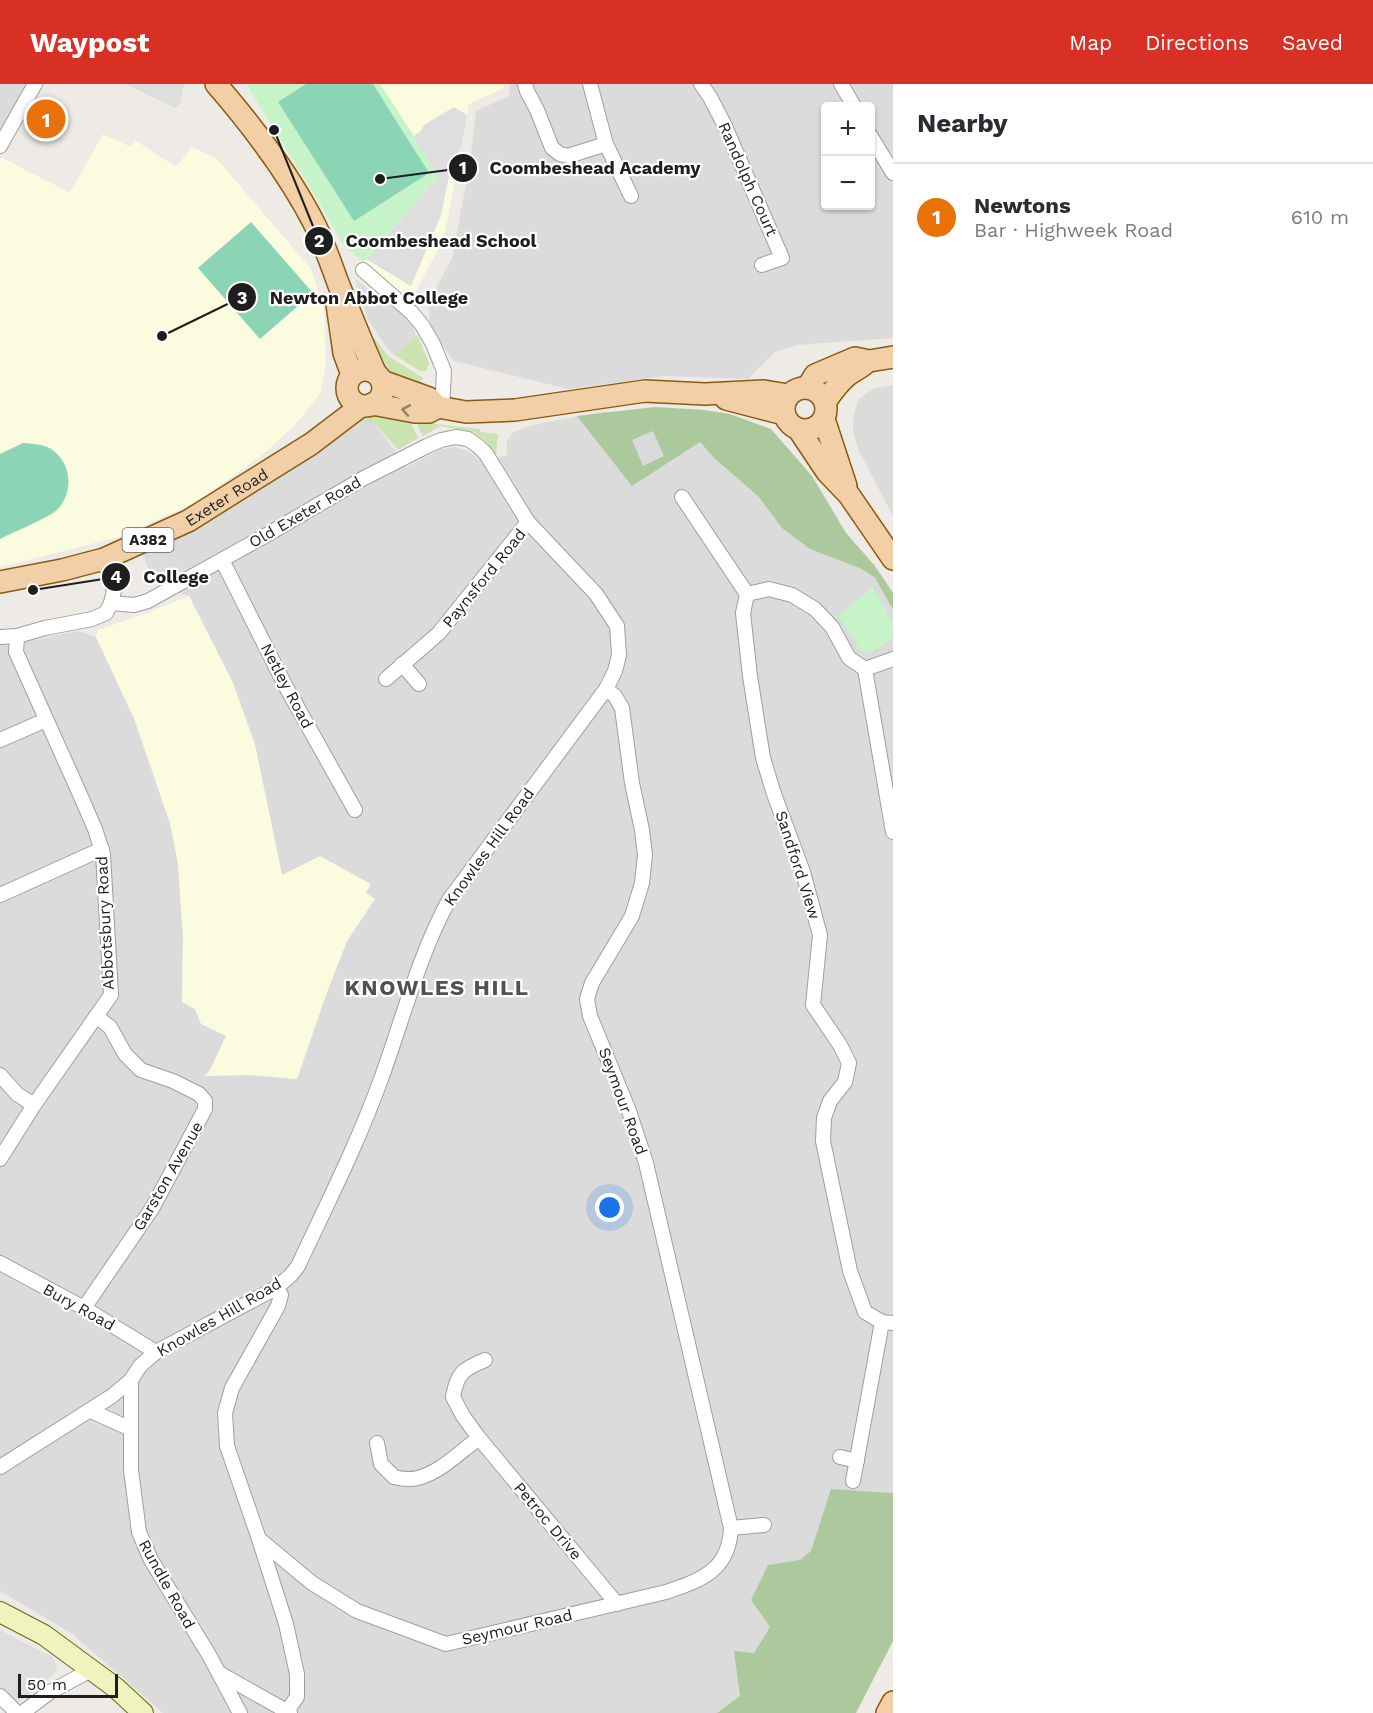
<!DOCTYPE html>
<meta charset="utf-8">
<style>
body{margin:0;font-family:"Work Sans",sans-serif;background:#f7f7f7;color:#2b2b33}
.controls{position:absolute;right:18px;top:18px;display:grid;overflow:hidden;border-radius:6px;box-shadow:0 2px 4px #0004}
.controls button{width:54px;height:54px;display:grid;place-items:center;padding:0;border:0;border-bottom:2px solid #e1e1e2;background:#fff;color:#2b2b33;font:30px sans-serif}
.scale{position:absolute;left:18px;bottom:15px;width:100px;box-sizing:border-box;padding-left:6px;border:3px solid #1e1e1e;border-top:0;font-size:16px;line-height:21px;white-space:nowrap;color:#1e1e1e;-webkit-text-stroke:4px #fff;paint-order:stroke}
.you{position:absolute;left:610px;top:1124px;width:21px;height:21px;margin:-15px;border:4px solid #fff;border-radius:50%;background:#1a73e8;box-shadow:0 0 0 9px #1a73e833}
.badge{display:grid;place-items:center;width:39px;height:39px;border-radius:50%;background:#d93025;color:#fff;font-size:20px;font-weight:700}
.pin{position:absolute;translate:-50% -50%;border:3px solid #fff;box-shadow:0 2px 6px #0006}
.list{margin:0;padding:0;list-style:none}
h2{display:flex;justify-content:space-between;align-items:center;height:78px;margin:0;padding:0 24px;font-size:26px}
h2 small{font-size:20px;font-weight:400;color:#7c7c81}
.list li{display:grid;grid-template-columns:39px 1fr auto;gap:18px;align-items:center;box-sizing:border-box;height:108px;padding:0 24px;border-top:2px solid #e1e1e2}
.list b{display:block;font-size:22px;white-space:nowrap}
.list p{margin:0;font-size:20px;white-space:nowrap;color:#7c7c81}
.list em{font-size:20px;font-style:normal;color:#7c7c81}
.map{position:relative;flex:none;width:893px;height:1629px;overflow:hidden}
header{display:flex;align-items:center;gap:36px;box-sizing:border-box;height:84px;padding:0 30px;background:#d93025;color:#fff}
header strong{font-size:28px}
nav{display:flex;gap:33px;margin-inline-start:auto;font-size:21px}
main{display:flex}
aside{flex:1;background:#fff}
.map>svg:first-child{display:block}
</style>
<header>
<strong>Waypost</strong>
<nav><a>Map</a><a>Directions</a><a>Saved</a></nav>
</header>
<main>
<div class="map">
<svg width="893" height="1629" viewBox="0 0 893 1629">
<rect width="100%" height="100%" fill="#eeeae5"/>
<g fill="#dcdbdb" fill-rule="evenodd">
<polygon points="0,0 29,0 0,52"/>
<path d="M509,0H893V254L797,261L775,268L748,295L663,292L569,305L454,277L434,249L429,234L428,219L452,174L470,79L476,27L509,12L510,6ZM826,22H870V122H826Z"/>
<polygon points="355,195 395,224 413,241 416,253 411,258 393,270 390,268 368,236"/>
<polygon points="893,301 893,432 858,365 853,348 853,335 858,316 873,305"/>
<polygon points="606,327 700,358 714,374 758,412 782,444 862,485 875,494 893,526 893,1409 858,1407 742,1629 163,1629 71,1549 0,1507 0,550 1,559 37,555 78,547 96,553 134,635 170,739 178,779 183,853 182,918 195,925 202,940 226,952 210,986 207,988 297,995 327,908 347,857 374,815 366,809 282,791 255,661 233,599 189,512 161,504 146,480 143,468 218,432 305,373 361,338 374,338 407,383 441,365 455,363 467,367 483,378 507,371 507,357 512,349 533,341"/>
</g>
<g fill="#fbfbe0">
<polygon points="246,0 503,0 504,4 469,20 444,154 410,218 342,160 323,125"/>
<polygon points="103,50 131,63 135,56 176,83 192,63 217,75 311,185 324,224 326,280 320,310 295,341 263,370 200,416 122,452 0,483 0,75 1,73 70,109"/>
<polygon points="189,512 233,599 255,661 282,791 320,772 371,800 366,809 375,815 347,857 327,908 297,995 256,991 205,992 210,986 226,952 201,940 195,925 182,918 183,853 178,779 170,739 134,634 96,553 98,546 142,531"/>
</g>
<g fill="#cae3b0">
<polygon points="417,251 429,279 426,287 420,287 393,270 411,258"/>
<polygon points="372,255 375,255 388,272 423,294 418,303 407,298 389,286 372,256"/>
<polygon points="389,331 410,337 418,354 398,366 374,338 361,338 360,335 374,332"/>
<polygon points="417,338 480,345 480,348 498,350 496,372 486,357 474,348 440,342 423,352 418,343"/>
</g>
<g fill="#acc99e" fill-rule="evenodd">
<path d="M655,323L704,326L730,330L771,345L812,392L846,449L875,482L893,509V526L875,494L862,485L810,465L782,444L758,412L714,374L700,358L632,402L577,332ZM653,347L664,372L643,382L632,356Z"/>
<polygon points="831,1405 893,1409 893,1557 856,1629 717,1629 740,1612 734,1567 754,1569 770,1543 751,1516 768,1481 800,1476 811,1467"/>
</g>
<g fill="#c6f3c8">
<polygon points="246,0 380,0 414,52 438,93 363,178 342,160 323,125"/>
<polygon points="873,503 893,540 893,554 870,569 861,567 838,532"/>
</g>
<g fill="#8bd5b6">
<polygon points="306,0 373,0 429,89 354,137 278,18"/>
<polygon points="251,138 313,209 260,255 198,184"/>
<path d="M23,359C34,360 46,360 54,367C72,382 73,408 58,425C51,433 11,449 0,455V370Z"/>
</g>
<g fill="#dedede">
<polygon points="126,0 184,0 180,19 175,24"/>
<polygon points="454,23 467,31 461,64 451,83 441,131 411,202 366,175 438,93 414,52 421,47 424,41"/>
<polygon points="0,1546 52,1573 58,1586 17,1620 0,1603"/>
</g>
<g fill="none" stroke-linecap="round" stroke-linejoin="round">
<defs>
<g id="minor">
<polyline points="525,0 527,7 537,26 552,64 560,70 568,72 606,60 590,0"/>
<polyline points="701,0 710,13 724,40 782,174 762,181"/>
<polyline points="841,0 854,22"/>
<polyline points="870,51 893,89"/>
<polyline points="606,60 631,112"/>
<polyline points="0,62 35,0"/>
<polyline points="363,186 412,229 422,241 433,260 444,287 442,324"/>
<polyline points="682,413 747,510"/>
<polyline points="104,475 114,507 111,519"/>
<polyline points="222,476 285,601 355,726"/>
<path d="M0,553L17,552L45,544L92,535L106,529L111,519L134,521L148,517L270,449L364,394L427,362L441,356L456,353L468,355L478,362L486,370L528,438L596,510L617,542L619,571L615,587L606,605L449,816C418,873 403,935 381,995C358,1059 327,1120 298,1182L291,1191L276,1204L156,1268L140,1282L131,1296L112,1312L0,1383"/>
<polyline points="402,580 419,600"/>
<polyline points="865,585 849,574 832,543 815,525 792,511 769,505 747,510 743,529 750,592 763,674 774,710 803,788 820,851 813,921 840,961 849,979 845,998 830,1017 824,1034 823,1057 850,1187 865,1228 882,1238 893,1239"/>
<polyline points="865,585 893,748"/>
<polyline points="865,585 893,575"/>
<polyline points="386,595 439,549 528,438"/>
<polyline points="0,656 46,636"/>
<polyline points="0,811 102,765"/>
<polyline points="0,991 17,1010 34,1021"/>
<polyline points="0,1075 34,1021 111,911 103,770 95,745 78,706 16,568 17,552"/>
<polyline points="0,1179 84,1224 156,1268"/>
<polyline points="276,1204 281,1211 278,1222 232,1304 225,1329 227,1362 259,1455 286,1540 297,1590 297,1613 287,1627"/>
<polyline points="84,1224 153,1123 205,1025 205,1017 199,1010 173,997 141,986 125,970 110,943 96,932"/>
<polyline points="131,1296 131,1386 139,1448 151,1476 209,1571 240,1629"/>
<polyline points="91,1327 131,1345"/>
<path d="M479,1354L463,1332L453,1313C457,1289 463,1285 485,1276"/>
<path d="M377,1359L381,1380L394,1393C402,1395 410,1396 418,1394C441,1388 461,1367 479,1354L617,1520"/>
<polyline points="840,1373 857,1377"/>
<polyline points="853,1397 882,1238"/>
<polyline points="731,1444 764,1441"/>
<path d="M259,1455L312,1499L357,1527L446,1560L666,1508C701,1496 729,1487 731,1444L646,1079L629,1027L590,932L587,915L592,899L632,832L642,799L645,771L642,746L632,699L622,624L615,612L606,605"/>
<polyline points="219,1589 290,1629"/>
<polyline points="0,1612 17,1629"/>
<polyline points="22,1629 50,1608 91,1586"/>
</g>
<polyline id="secondary" points="0,1528 44,1551 116,1604 143,1629"/>
<g id="primary">
<path d="M216,0C254,44 290,91 316,143C325,162 331,180 338,199C350,229 362,259 375,288"/>
<polyline points="337,220 344,269 352,291"/>
<circle cx="365" cy="304" r="18"/>
<polyline points="382,297 429,314 438,323 466,328 515,326 645,307 705,310 764,307 788,311"/>
<circle cx="805" cy="325" r="21"/>
<polyline points="807,304 815,291 855,274 869,277 893,273"/>
<polyline points="726,315 784,330"/>
<path d="M826,317C832,308 839,298 848,291C856,285 860,285 868,277"/>
<polyline points="372,320 415,328 429,328 438,323"/>
<polyline points="824,335 846,402"/>
<polyline points="799,346 827,388 849,411 893,475"/>
<path id="s1" d="M0,498L62,486L104,475L188,437L311,360L361,322"/>
<polyline points="887,1629 893,1618"/>
</g>
</defs>
<use href="#minor" stroke="#9f9f9f" stroke-width="16"/>
<use href="#secondary" stroke="#626910" stroke-width="22"/>
<use href="#primary" stroke="#885c10" stroke-width="24"/>
<use href="#minor" stroke="#fff" stroke-width="14"/>
<use href="#secondary" stroke="#f1f3be" stroke-width="20"/>
<use href="#primary" stroke="#f2cfa6" stroke-width="21"/>
</g>
<defs><path id="oneway-chevron" d="M-2-3.5L2.5 0L-2 3.5" fill="none" stroke-width="1.6" stroke-linecap="round" stroke-linejoin="round" transform="scale(1.5)"/></defs>
<use stroke="#937f69" href="#oneway-chevron" transform="translate(406 326) rotate(-170)"/>
<g text-anchor="middle" dominant-baseline="central" stroke-width="4.5" stroke-linejoin="round" paint-order="stroke">
<rect fill="#fff" stroke="#626262" stroke-width="1.5" x="122.5" y="444" width="51" height="24" rx="4.5"/>
<g font-size="15" font-weight="bold" fill="#1e1e1e">
<text x="148" y="456">A382</text>
</g>
<g font-size="16" fill="#1e1e1e" stroke="#fff">
<text transform="translate(748 95) rotate(66)">Randolph Court</text>
<text stroke="none"><textPath href="#s1" startOffset="244">Exeter Road</textPath></text>
<text transform="translate(305 428) rotate(-30)">Old Exeter Road</text>
<text transform="translate(484 494) rotate(-51)">Paynsford Road</text>
<text transform="translate(287 602) rotate(62)">Netley Road</text>
<text transform="translate(489 763) rotate(-54)">Knowles Hill Road</text>
<text transform="translate(798 781) rotate(72)">Sandford View</text>
<text transform="translate(105 839) rotate(-93)">Abbotsbury Road</text>
<text transform="translate(623 1017) rotate(70)">Seymour Road</text>
<text transform="translate(168 1092) rotate(-60)">Garston Avenue</text>
<text transform="translate(79 1223) rotate(29)">Bury Road</text>
<text transform="translate(219 1233) rotate(-30)">Knowles Hill Road</text>
<text transform="translate(548 1437) rotate(50)">Petroc Drive</text>
<text transform="translate(167 1500) rotate(61)">Rundle Road</text>
<text transform="translate(517 1543) rotate(-13)">Seymour Road</text>
</g>
<g font-size="22" font-weight="bold" letter-spacing="1.5" fill="#515151" stroke="#fff">
<text x="437" y="903">KNOWLES HILL</text>
</g>
</g>
<path fill="none" stroke="#1e1e1e" stroke-width="2" d="M380 95L463 84M274 46L319 157M162 252L242 213M33 506L116 493"/>
<g fill="#1e1e1e" stroke="#fff" stroke-width="2">
<circle cx="380" cy="95" r="6"/>
<circle cx="274" cy="46" r="6"/>
<circle cx="162" cy="252" r="6"/>
<circle cx="33" cy="506" r="6"/>
<circle cx="463" cy="84" r="15"/>
<circle cx="319" cy="157" r="15"/>
<circle cx="242" cy="213" r="15"/>
<circle cx="116" cy="493" r="15"/>
</g>
<g font-size="18" text-anchor="middle" font-weight="bold" fill="#fff">
<text x="463" y="90">1</text>
<text x="319" y="163">2</text>
<text x="242" y="220">3</text>
<text x="116" y="499">4</text>
</g>
<g font-size="18" text-anchor="middle" font-weight="bold" fill="#1e1e1e" stroke="#fff" stroke-width="4.5" stroke-linejoin="round" paint-order="stroke">
<text x="595" y="90">Coombeshead Academy</text>
<text x="441" y="163">Coombeshead School</text>
<text x="369" y="220">Newton Abbot College</text>
<text x="176" y="499">College</text>
</g>
</svg>
<div class="controls">
<button>+</button>
<button>−</button>
</div>
<div class="scale">50 m</div>
<div class="you"></div>
<div class="pin badge" style="left:46px;top:35px;background:#e8710a">1</div>
</div>
<aside>
<h2>Nearby<small></small></h2>
<ul class="list">
<li><span class="badge" style="background:#e8710a">1</span><div><b>Newtons</b><p>Bar · Highweek Road</p></div><em>610 m</em></li>
</ul>
</aside>
</main>
